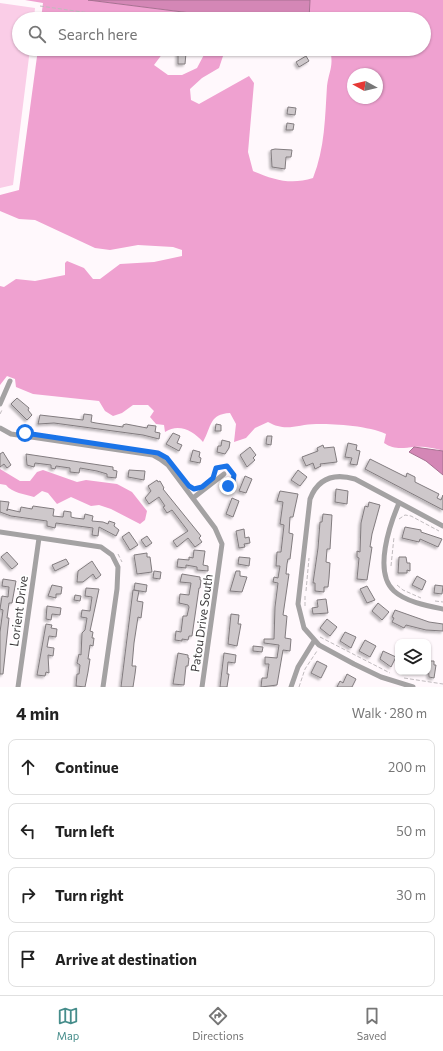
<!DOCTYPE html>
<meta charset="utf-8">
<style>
body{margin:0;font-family:Commissioner,sans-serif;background:#f2f2f2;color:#222}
.controls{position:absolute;right:12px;bottom:12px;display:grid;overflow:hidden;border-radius:8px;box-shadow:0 1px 3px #0004}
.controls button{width:36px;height:36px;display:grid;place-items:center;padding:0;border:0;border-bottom:1px solid #e0e0e0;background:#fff;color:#222;font:20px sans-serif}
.compass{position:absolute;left:347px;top:68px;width:36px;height:36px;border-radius:50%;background:#fff;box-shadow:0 1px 3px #0004;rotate:278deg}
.stop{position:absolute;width:12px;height:12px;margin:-9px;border:3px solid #1a73e8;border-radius:50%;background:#fff}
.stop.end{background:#1a73e8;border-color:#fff;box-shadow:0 1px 4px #0008}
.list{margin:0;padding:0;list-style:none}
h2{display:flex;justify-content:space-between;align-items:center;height:52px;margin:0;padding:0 16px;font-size:17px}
h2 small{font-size:13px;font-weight:400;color:#767676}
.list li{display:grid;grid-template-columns:26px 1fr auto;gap:12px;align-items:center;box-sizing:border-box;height:56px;margin:0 8px 8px;padding:0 8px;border:1px solid #e0e0e0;border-radius:8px}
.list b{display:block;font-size:15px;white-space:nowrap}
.list em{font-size:13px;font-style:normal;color:#767676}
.icon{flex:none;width:22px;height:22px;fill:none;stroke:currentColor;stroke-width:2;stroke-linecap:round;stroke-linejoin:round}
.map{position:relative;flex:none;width:443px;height:687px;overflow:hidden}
.search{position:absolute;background:#fff;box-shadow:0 1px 3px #0004;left:12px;right:12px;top:12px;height:44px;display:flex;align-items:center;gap:10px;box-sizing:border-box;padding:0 14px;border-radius:22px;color:#767676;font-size:15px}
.sheet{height:308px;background:#fff}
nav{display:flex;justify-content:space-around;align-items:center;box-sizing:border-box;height:56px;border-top:1px solid #e0e0e0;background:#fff;font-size:11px;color:#767676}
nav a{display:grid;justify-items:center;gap:2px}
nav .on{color:#468d8b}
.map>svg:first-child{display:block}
</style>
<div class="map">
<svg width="443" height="687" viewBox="0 0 443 687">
<defs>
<filter id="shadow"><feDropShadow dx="-2" dy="2" stdDeviation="1" flood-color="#0004"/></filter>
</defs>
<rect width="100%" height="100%" fill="#fff8fc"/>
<polygon fill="#facde7" points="0,3 35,8 34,19 19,19 19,49 30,49 13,185 0,188"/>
<g fill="#efa1d0" fill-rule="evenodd">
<polygon points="25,0 88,0 238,19 41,19 43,3"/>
<path d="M310,0H443V451C435,448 423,446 414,447C403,448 394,450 384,443L386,434C369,426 337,424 319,424C299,423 287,433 268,422L255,428L246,438L234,442L236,424L230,413C209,414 212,426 203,442C193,431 179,423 165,432L164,425L156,424L150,417L154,411L148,405H133L122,413L113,416L105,411L99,401L33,394L16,387L15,379L7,376L0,385V286L4,287L16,279L35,281L65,275V263L67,261L84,268L93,279H100L120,264L154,262L182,256V250L173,247L138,245L110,250L95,248L35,220L19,219L0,211V195L19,190L38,49H166L154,65L168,75H182L197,68L207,49H221L224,53L219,68L202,78L190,89L191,100L199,104L249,76L254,83L248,152L253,171C274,180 291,185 313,178C325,148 325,117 327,86C329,70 334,67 330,49H424V19H309ZM353,74H377V98H353Z"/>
<path d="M0,469L20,481H30L37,472L43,470L77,482L86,480L117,484L132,492L147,511L145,520L140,524L111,509L99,505L91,506L71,497L57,504L48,493L42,491L34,497C25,494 12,493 6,485L0,484Z"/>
</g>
<g fill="#d487b6" stroke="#a77091">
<polygon points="88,0 310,0 309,19 238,19"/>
<polygon points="414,447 443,451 443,475 426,461 409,452"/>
</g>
<g fill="#cec8cb" stroke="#827c7f" filter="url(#shadow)">
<polygon points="178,52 186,53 185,64 178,64"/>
<polygon points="306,56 309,61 299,67 296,62"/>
<polygon points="288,107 296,108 295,115 287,114"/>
<polygon points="287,123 294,124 293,130 286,130"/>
<polygon points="275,149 292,150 291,157 286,157 285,169 272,167 271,150"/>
<polygon points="17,398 29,408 28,410 32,415 27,420 11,404"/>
<polygon points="84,414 92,415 91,422 96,423 123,427 123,425 126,424 147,428 148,425 156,426 155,432 160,433 159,439 143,435 54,423 38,424 40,415 83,420"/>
<polygon points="216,424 221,425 221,431 215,431"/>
<polygon points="173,433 180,436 177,443 182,445 179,451 166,444"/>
<polygon points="267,436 272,436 271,445 266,444"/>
<polygon points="222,440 230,442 229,448 225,454 217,452 218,446 221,446"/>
<polygon points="348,443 357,445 356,450 360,451 357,465 350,464 352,458 345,457"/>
<polygon points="323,445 324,448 334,447 337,462 320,464 321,466 315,469 313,463 306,466 302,457 318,451 317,448"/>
<polygon points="250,447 256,455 253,458 255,460 247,467 240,455"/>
<polygon points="193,450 200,452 199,457 201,458 200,463 190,461"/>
<polygon points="3,452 11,465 7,468 4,464 0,467 0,454"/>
<polygon points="26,454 113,467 113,470 117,471 116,478 107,477 107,474 97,471 80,468 79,473 70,472 70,468 56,466 55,469 51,468 51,465 35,463 34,467 27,465"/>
<polygon points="370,459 406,477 407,473 415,477 415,482 439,494 437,498 441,500 443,495 443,510 365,469"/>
<polygon points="129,470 145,471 144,480 128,477"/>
<polygon points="298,470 307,477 300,486 291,480"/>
<polygon points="245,476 252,479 246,493 239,491"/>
<polygon points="157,480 158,482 160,481 164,488 163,489 201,536 199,538 202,542 195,547 188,538 177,547 173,541 188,531 172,510 167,513 163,507 165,506 159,497 149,504 145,498 151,491 148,486"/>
<polygon points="336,489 348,491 347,504 335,502"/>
<polygon points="280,491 298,494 293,517 290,517 289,533 293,534 290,559 288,559 287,564 286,574 289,574 283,615 287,616 285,638 291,639 290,651 283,650 277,685 261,687 262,678 267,678 269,664 265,664 265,657 277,658 279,645 264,643 264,639 274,639 275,607 278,583 273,582 274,577 278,578 280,566 276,566 277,552 281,552 284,525 280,524 283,502 277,501"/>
<polygon points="232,498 239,501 233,517 226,514"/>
<polygon points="0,501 9,502 7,511 7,509 20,512 21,507 32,509 33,506 54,509 53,516 63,517 64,511 71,512 71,517 75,518 84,519 85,514 93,516 92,521 103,522 108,524 109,521 115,523 114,526 119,530 116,536 99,527 98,536 92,535 93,528 56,523 55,528 47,526 47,521 11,516 0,512"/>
<polygon points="369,502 380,505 372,534 370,547 372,547 367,580 357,579 359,558 357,557 357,551 360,552 361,523 365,506 368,507"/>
<polygon points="323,514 332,515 330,549 327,549 326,562 330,563 329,578 328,587 324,587 324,592 315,591 315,583 313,583 318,548 320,522 322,522"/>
<polygon points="405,527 421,530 421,532 442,539 438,547 420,539 419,542 402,538"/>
<polygon points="244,529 245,538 249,537 250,543 244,544 245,547 239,548 236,531"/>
<polygon points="129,532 138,545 130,550 122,537"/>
<polygon points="147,536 152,543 146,547 141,540"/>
<polygon points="194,550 205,551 203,565 208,566 208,571 197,570 197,567 186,565 186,568 177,567 178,559 189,560 189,557 193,558"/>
<polygon points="7,552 18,564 12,569 1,557"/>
<polygon points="147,553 147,557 150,557 152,572 137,574 134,555"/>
<polygon points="239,557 250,558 249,566 238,564"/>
<polygon points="399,557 406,557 407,563 410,563 410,571 407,570 407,573 398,573"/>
<polygon points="66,559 69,564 55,571 52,565"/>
<polygon points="92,561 101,575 96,579 93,574 83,582 77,582 78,571"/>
<polygon points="154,571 161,572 160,579 153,578"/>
<polygon points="236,571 240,571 240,576 247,577 242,592 230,591"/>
<polygon points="182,574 200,577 200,580 201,580 200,588 199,588 192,636 189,636 188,640 182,639 182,641 175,640 176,631 181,632 183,616 187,616 189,607 188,605 179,603 180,594 189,595 191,583 180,582"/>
<polygon points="417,576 426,581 422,590 412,585"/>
<polygon points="3,579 16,581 12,603 9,603 7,618 9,618 3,674 0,674 0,632 3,610 0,609 2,596 8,597 9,587 2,586"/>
<polygon points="135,583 147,585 146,592 134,590"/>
<polygon points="52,585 62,587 61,594 56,594 56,598 48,596"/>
<polygon points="435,585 443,586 442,594 434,593"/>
<polygon points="367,586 375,600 367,603 360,589"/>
<polygon points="86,588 99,589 90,631 93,632 92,638 94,638 93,646 90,645 88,659 90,659 88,672 85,687 76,686 77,674 79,674 80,665 77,663 79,654 81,655 82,633 85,630 87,618 81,617 82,610 90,611 92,597 85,596"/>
<polygon points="133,590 139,591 137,601 143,602 141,618 138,617 134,643 132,666 136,666 135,674 133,687 121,687"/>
<polygon points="75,595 81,596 80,601 74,600"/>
<polygon points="326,599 328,613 313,614 312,608 318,607 317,600"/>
<polygon points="378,603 389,612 382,620 372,611"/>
<polygon points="47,606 61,608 60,615 52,614 51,620 46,619"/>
<polygon points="395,610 429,622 443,624 443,631 426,630 406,625 404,628 392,622 394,618 392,617"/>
<polygon points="231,614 239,615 238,624 241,624 237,646 228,644"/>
<polygon points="327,619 337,627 330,636 320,628"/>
<polygon points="46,624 52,625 51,628 57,629 56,637 49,636 47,647 54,648 53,656 48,655 49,673 46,672 45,676 37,675"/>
<polygon points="345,632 356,637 351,648 340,641"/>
<polygon points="365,640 376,646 370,657 359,651"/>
<polygon points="253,646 263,647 262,652 253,651"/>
<polygon points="383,651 396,657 391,667 380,659"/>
<polygon points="178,653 188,655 188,658 189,658 188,666 186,666 184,685 173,684"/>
<polygon points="224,653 236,655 235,663 228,662 227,674 229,674 227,687 220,687"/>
<polygon points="317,661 327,666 321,678 311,673"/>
<polygon points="430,661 434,661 434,665 436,665 434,678 429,677 428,664"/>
<polygon points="347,674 356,679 352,687 337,687 340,681 343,683"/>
</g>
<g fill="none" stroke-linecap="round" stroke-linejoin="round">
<g stroke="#c0bbbe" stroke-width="1" stroke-dasharray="4 2" stroke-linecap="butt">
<polyline points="40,6 132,19"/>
<polyline points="0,414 2,410"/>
<path d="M213,474C215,467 220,466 227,466C235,471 235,478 230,484L225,486L219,485"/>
<polyline points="399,519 405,515 411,516 439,531"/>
<polyline points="118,554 122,562"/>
<polyline points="391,566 394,537"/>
<polyline points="397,585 403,590 421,598"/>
<polyline points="306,591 309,558"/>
<polyline points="435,601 443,602"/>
<polyline points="305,606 305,596"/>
<polyline points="320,637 390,673"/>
<polyline points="404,678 443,684"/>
<polyline points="299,687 305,669 317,651"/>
</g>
<g stroke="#a4a2a3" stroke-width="5">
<polyline points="0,404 10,381"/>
<polyline points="0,428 11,434 153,455 160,459 168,465 215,528 222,544 202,687"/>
<polyline points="193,498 224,474"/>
<path d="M399,503C390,524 373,572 394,591C406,602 428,606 443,609"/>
<polyline points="0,532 101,547 112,555 118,567 117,589 103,687"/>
<polyline points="18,687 39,538"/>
<polyline points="291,687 298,667 314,641"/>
<path d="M413,687L381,677L354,664L319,645L304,628L298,604L310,499C318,478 334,473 355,479L443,526"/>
</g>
</g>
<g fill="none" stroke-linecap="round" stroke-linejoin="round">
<polyline stroke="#1a73e8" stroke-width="5" points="25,433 158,453 167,458 189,486 194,489 202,487 213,478 216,468 227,466 234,475 233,481 228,486"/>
</g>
<g text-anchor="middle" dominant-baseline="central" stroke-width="3.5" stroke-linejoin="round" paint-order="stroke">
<g font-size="12" fill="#3d3a3c" stroke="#fff">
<text transform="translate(18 611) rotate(-82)">Lorient Drive</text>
<text transform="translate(201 623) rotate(-82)">Patou Drive South</text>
</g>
</g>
</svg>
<div class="controls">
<button><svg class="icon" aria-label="layers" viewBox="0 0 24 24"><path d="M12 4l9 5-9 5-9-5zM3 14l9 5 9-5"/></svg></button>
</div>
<svg class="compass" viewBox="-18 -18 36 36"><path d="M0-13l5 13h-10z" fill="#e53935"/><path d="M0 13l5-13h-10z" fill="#767676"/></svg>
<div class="stop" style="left:25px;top:433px"></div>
<div class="stop end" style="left:228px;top:486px"></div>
<div class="search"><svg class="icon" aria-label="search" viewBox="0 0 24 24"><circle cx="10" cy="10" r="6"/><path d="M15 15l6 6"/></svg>Search here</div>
</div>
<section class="sheet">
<h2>4 min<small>Walk · 280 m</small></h2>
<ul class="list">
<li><svg class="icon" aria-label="ahead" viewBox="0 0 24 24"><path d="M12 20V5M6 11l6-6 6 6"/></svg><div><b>Continue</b></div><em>200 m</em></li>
<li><svg class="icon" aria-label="left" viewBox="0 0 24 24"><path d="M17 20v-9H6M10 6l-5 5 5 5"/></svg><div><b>Turn left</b></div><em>50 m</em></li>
<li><svg class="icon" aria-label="right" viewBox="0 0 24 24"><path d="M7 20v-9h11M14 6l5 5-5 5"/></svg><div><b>Turn right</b></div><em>30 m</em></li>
<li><svg class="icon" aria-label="arrive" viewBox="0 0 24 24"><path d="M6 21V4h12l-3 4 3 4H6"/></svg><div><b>Arrive at destination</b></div></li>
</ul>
</section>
<nav>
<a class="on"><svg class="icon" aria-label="map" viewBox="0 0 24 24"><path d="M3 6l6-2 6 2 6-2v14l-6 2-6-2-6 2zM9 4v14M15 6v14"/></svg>Map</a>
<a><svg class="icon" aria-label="directions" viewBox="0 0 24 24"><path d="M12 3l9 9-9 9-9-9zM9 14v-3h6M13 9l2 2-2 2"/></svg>Directions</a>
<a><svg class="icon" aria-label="saved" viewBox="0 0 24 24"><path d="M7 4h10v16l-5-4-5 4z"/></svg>Saved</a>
</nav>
